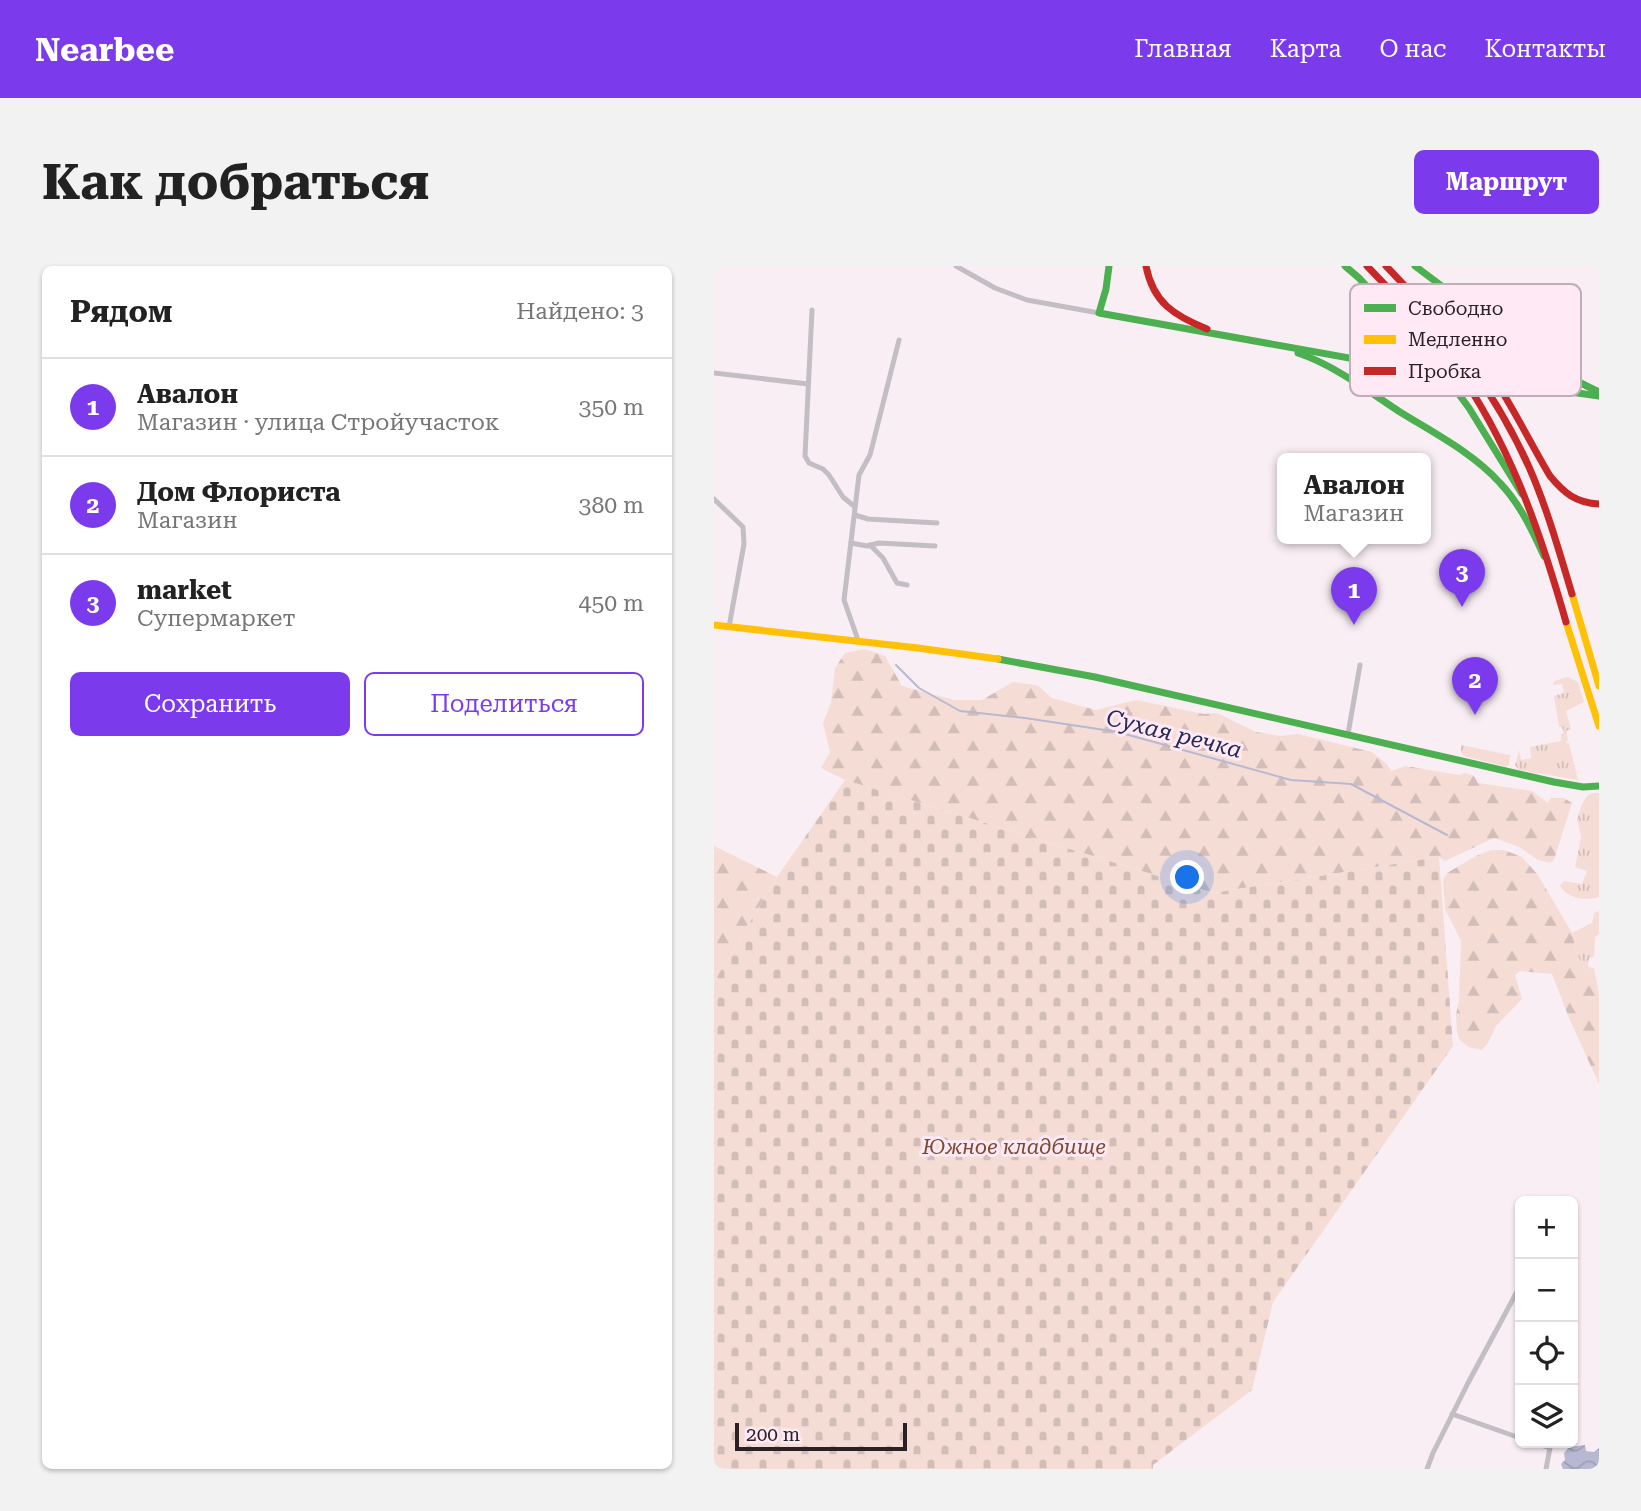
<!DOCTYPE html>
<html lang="ru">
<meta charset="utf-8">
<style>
body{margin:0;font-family:"Roboto Serif",serif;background:#f2f2f2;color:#222}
.controls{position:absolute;right:21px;bottom:21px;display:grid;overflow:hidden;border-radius:10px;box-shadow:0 2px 5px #0004}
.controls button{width:63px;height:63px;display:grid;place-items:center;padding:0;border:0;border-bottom:2px solid #e0e0e0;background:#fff;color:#222;font:35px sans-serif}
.scale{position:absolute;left:21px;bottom:18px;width:172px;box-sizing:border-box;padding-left:7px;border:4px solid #2c2027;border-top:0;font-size:19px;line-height:24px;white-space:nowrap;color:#2c2027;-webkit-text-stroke:5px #fee9f5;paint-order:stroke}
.you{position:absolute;left:474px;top:612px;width:24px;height:24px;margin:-18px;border:5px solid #fff;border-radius:50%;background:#1a73e8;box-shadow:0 0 0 10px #1a73e833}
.badge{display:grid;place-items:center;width:46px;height:46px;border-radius:50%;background:#7c3aed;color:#fff;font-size:23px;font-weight:700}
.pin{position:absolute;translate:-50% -58px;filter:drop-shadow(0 2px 4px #0008)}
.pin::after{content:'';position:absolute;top:37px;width:24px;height:21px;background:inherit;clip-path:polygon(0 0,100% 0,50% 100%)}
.popup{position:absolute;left:563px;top:187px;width:154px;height:91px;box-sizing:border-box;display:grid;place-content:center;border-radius:10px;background:#fff;filter:drop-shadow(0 2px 5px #0005);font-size:23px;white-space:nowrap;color:#767676}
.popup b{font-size:26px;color:#222}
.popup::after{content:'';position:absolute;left:50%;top:100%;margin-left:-14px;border:14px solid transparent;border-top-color:#fff}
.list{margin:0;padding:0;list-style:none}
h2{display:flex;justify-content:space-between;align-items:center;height:91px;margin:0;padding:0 28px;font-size:30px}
h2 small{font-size:23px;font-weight:400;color:#767676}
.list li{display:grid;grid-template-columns:46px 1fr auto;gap:21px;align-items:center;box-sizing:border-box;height:98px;padding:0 28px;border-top:2px solid #e0e0e0}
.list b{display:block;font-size:26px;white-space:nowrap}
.list p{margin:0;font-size:23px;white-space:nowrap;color:#767676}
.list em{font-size:23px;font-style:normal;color:#767676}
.actions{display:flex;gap:14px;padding:21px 28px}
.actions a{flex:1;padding:16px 0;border:2px solid #7c3aed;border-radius:10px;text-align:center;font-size:24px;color:#7c3aed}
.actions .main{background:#7c3aed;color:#fff}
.icon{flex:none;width:38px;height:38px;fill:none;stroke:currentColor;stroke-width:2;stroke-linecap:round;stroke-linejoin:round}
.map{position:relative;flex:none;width:885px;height:1203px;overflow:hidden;border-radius:10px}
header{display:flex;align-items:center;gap:42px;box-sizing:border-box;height:98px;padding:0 35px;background:#7c3aed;color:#fff}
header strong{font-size:33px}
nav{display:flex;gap:38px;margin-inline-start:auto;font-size:24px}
.intro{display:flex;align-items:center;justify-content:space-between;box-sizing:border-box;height:168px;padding:0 42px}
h1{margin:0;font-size:49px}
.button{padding:18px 32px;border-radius:10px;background:#7c3aed;color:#fff;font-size:24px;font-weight:700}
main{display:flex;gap:42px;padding:0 42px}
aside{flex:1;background:#fff;border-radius:10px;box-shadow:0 2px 5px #0004}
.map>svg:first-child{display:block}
</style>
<header>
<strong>Nearbee</strong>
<nav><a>Главная</a><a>Карта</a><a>О нас</a><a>Контакты</a></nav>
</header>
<div class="intro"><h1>Как добраться</h1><a class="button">Маршрут</a></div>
<main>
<aside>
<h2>Рядом<small>Найдено: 3</small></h2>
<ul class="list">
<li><span class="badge">1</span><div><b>Авалон</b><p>Магазин · улица Стройучасток</p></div><em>350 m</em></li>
<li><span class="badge">2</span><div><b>Дом Флориста</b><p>Магазин</p></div><em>380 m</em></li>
<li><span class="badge">3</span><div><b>market</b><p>Супермаркет</p></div><em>450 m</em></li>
</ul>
<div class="actions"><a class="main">Сохранить</a><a>Поделиться</a></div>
</aside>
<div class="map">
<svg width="885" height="1203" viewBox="0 0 885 1203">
<defs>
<pattern id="grass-tufts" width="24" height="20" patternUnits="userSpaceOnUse" patternTransform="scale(1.75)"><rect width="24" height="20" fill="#f5ddd6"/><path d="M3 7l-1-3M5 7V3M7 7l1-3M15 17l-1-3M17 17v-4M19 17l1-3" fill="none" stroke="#d2bdb8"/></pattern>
<pattern id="forest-firs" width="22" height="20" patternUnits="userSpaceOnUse" patternTransform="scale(1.75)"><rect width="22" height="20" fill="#f5ddd6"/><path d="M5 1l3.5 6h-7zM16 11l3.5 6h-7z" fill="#d2bdb8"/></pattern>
<pattern id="cemetery-stones" width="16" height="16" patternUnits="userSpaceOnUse" patternTransform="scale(1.75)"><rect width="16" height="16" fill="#f5ddd6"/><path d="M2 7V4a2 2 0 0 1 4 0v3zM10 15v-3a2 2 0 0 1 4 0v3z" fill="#d2bdb8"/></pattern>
<pattern id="water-waves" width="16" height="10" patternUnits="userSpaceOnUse" patternTransform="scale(1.75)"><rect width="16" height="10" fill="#b8b8d2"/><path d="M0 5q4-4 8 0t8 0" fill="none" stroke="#9e9eb4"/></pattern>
</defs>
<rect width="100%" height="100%" fill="#f9eef4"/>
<g fill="url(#grass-tufts)">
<polygon points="854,411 864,416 870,436 852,445 857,463 852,465 854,474 852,477 855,477 864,514 805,504 801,499 805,484 807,494 817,492 816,481 847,475 847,468 850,467 848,461 845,461 840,430 850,427 848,418 839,419 840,415"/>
<polygon points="747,479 796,489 795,498 793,501 750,490 747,487"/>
<path d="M878,527H885V631C871,635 857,633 847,622L846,619L850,615L868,618L873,605L861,601L867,571L863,553L868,538L873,530Z"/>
<polygon points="885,645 885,668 881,671 880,691 875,692 874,701 880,702 885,727 863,689 858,667 878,657 880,647"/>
</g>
<g fill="url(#forest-firs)">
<polygon points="151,383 171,390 188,420 240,434 268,434 299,416 323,419 338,432 382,444 422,434 490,448 503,447 542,466 566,470 584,468 658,486 673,498 677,505 692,500 745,509 751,507 760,510 764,517 818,525 834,537 837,532 850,532 858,537 840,594 836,597 824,594 805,581 780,572 731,595 725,591 499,627 131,514 107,502 116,486 109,457 117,436 121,402 131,387"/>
<polygon points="0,580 63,611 0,716"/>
<polygon points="777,584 790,584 808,591 824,609 858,667 863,689 885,727 885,818 855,752 838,708 806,705 801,709 808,733 782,760 774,777 768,784 754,781 745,773 743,765 742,749 745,734 747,675 731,643 729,613 733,607 745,600 762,590"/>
</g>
<polygon fill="url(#cemetery-stones)" points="131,514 499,627 725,591 739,780 559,1036 538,1124 439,1199 439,1203 0,1203 0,716 63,611"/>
<polygon fill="url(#water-waves)" points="871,1179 872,1185 880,1186 885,1182 885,1200 881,1203 849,1203 847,1198 851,1194 850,1187 855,1181"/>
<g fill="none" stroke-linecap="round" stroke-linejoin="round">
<polyline stroke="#b8b8d2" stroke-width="2" points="182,399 205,422 246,445 311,452 404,466 577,514 637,518 733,569"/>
<g stroke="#c2bec3" stroke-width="5">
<polyline points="242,0 281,22 313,34 385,47"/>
<polyline points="98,44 91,190 95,197 109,203 115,209 129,231 141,241"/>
<polyline points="0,107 94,118"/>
<polyline points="0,233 29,261 30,278 15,361"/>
<polyline points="141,249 154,253 223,257"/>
<polyline points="137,277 153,280 165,277 221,280"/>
<polyline points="156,279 169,292 183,317 193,319"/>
<polyline points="144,374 130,334 145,209 156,189 185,74"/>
<polyline points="634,468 646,399"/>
<polyline points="738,1148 806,1172"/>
<polyline points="821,1177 836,1182 832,1203"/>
<polyline points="713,1203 719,1187 754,1117 806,1020"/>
</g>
<g stroke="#4caf50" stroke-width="7">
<polyline points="395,0 392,23 385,47 702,104 885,130"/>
<polyline points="631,0 645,12 713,85 755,142 808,228"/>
<polyline points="701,0 838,103 885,126"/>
<path d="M584,87C620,99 654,125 686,146C720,167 759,187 786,217C806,238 818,264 830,290"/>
<polyline points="284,393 381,411 840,516 869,521 885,520"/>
</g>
<g stroke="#ffc107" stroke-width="7">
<polyline points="858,328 885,420"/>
<polyline points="852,356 885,460"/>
<polyline points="0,359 204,382 284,393"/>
</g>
<g stroke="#c62828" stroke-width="7">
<path d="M432,0C439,37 461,50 493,63"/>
<path d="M653,0C683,31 713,62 738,96C795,174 826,265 852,356"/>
<path d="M672,0C730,59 781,125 815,201C833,242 845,285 858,328"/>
<path d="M701,26C722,44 742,63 759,84C790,122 811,168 836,210C850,227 862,237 885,238"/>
</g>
</g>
<g text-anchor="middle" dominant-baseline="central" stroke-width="6" stroke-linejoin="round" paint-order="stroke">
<g font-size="21" font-style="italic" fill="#7b492e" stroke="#fee9f5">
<text x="300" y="881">Южное кладбище</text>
</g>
<g font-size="23" font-style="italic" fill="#262955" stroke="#fee9f5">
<text transform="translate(460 468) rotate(14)">Сухая речка</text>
</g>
</g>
<rect x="636" y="18" width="231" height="112" rx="10" fill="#fee9f5" stroke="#bfadb7" stroke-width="2"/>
<rect x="650" y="38" width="32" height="8" fill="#4caf50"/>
<rect x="650" y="69" width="32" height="9" fill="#ffc107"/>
<rect x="650" y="101" width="32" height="8" fill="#c62828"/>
<g font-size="19" fill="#2c2027">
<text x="694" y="49">Свободно</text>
<text x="694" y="80">Медленно</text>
<text x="694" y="112">Пробка</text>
</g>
</svg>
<div class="controls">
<button>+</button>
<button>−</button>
<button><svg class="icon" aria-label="locate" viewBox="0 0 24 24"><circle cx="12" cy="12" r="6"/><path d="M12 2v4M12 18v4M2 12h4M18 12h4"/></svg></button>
<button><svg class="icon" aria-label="layers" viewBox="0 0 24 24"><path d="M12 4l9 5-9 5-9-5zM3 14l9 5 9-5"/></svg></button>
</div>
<div class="scale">200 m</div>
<div class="you"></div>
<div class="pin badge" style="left:640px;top:359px">1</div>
<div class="popup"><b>Авалон</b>Магазин</div>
<div class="pin badge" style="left:761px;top:449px">2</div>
<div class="pin badge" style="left:748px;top:341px">3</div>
</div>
</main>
